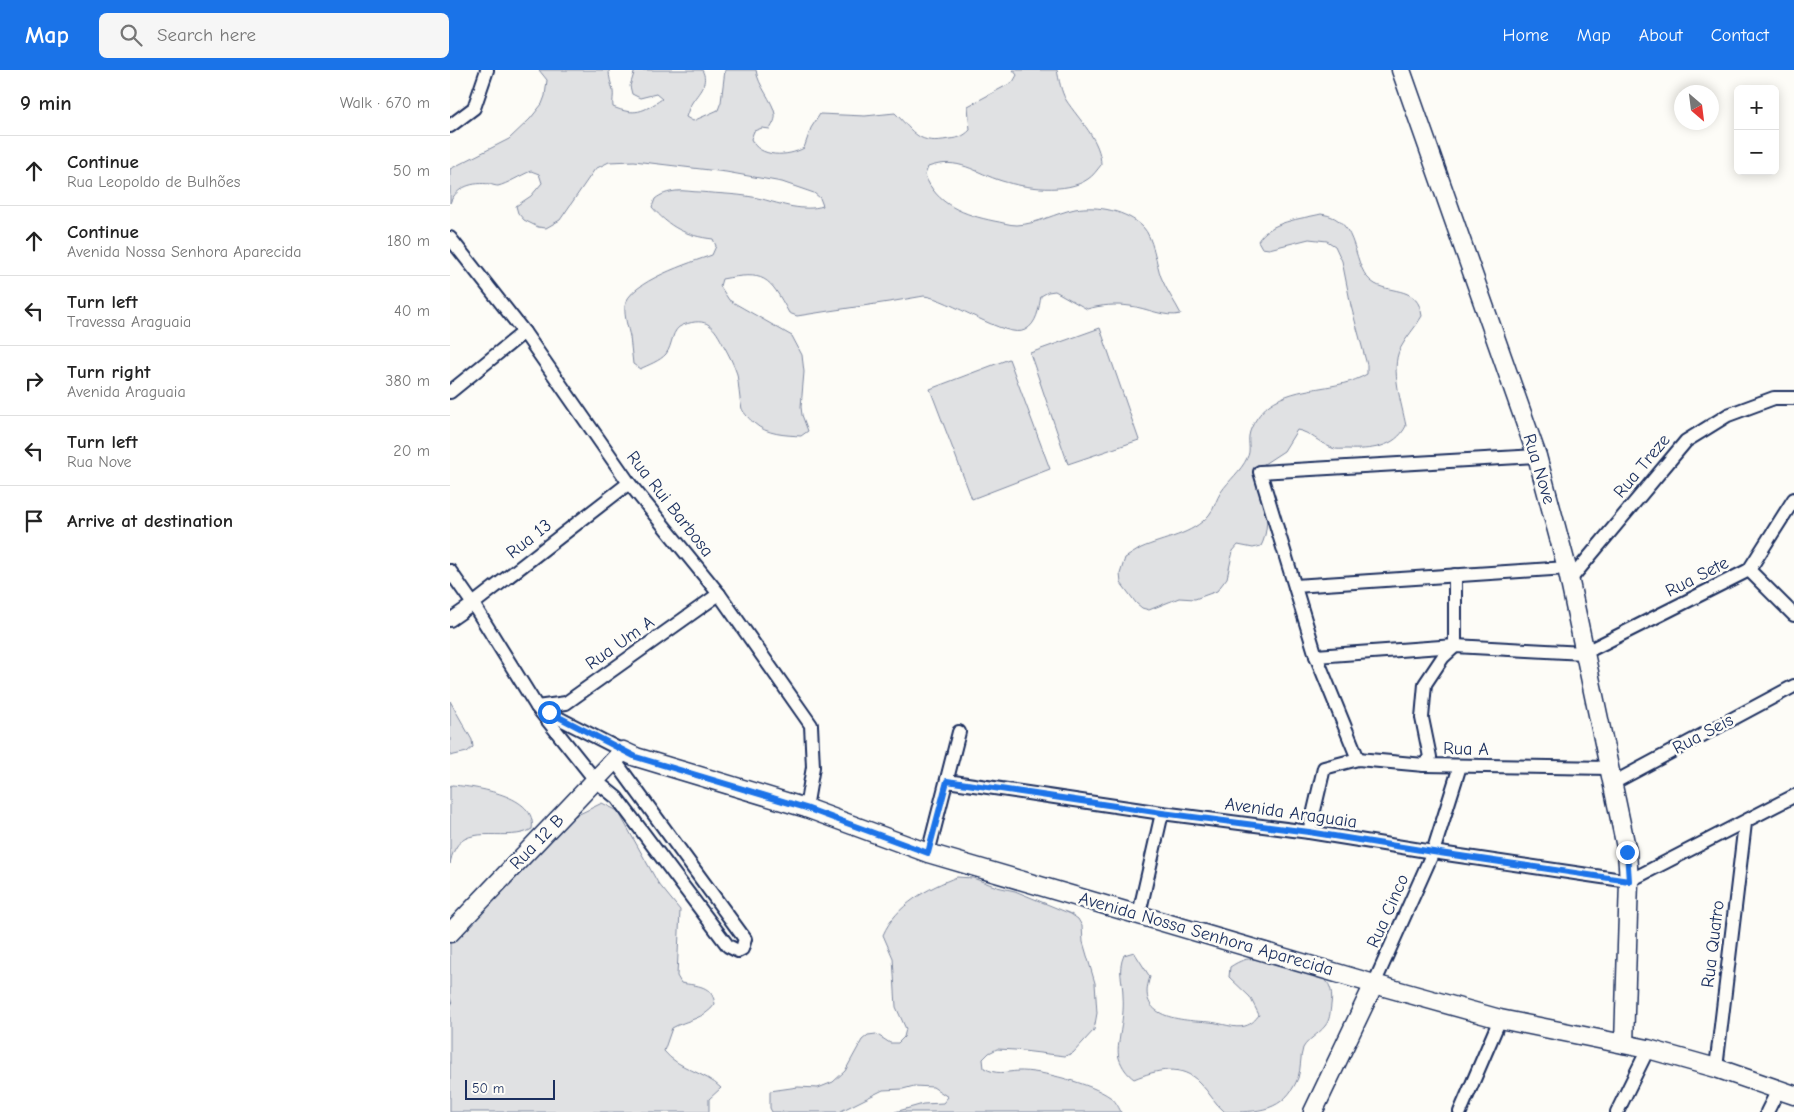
<!DOCTYPE html>
<meta charset="utf-8">
<style>
body{margin:0;font-family:"Comic Neue",sans-serif;background:#f6f6f6;color:#222}
.controls{position:absolute;right:15px;top:15px;display:grid;overflow:hidden;border-radius:8px;box-shadow:0 2px 12px #0003}
.controls button{width:45px;height:45px;display:grid;place-items:center;padding:0;border:0;border-bottom:1px solid #e0e0e0;background:#fff;color:#222;font:25px sans-serif}
.compass{position:absolute;left:1224px;top:15px;width:45px;height:45px;border-radius:50%;background:#fff;box-shadow:0 2px 12px #0003;rotate:152deg}
.scale{position:absolute;left:15px;bottom:12px;width:90px;box-sizing:border-box;padding-left:5px;border:2px solid #1b2f5e;border-top:0;font-size:14px;line-height:18px;white-space:nowrap;color:#1b2f5e;-webkit-text-stroke:4px #fdfcf7;paint-order:stroke}
.stop{position:absolute;width:15px;height:15px;margin:-11px;border:4px solid #1a73e8;border-radius:50%;background:#fff}
.stop.end{background:#1a73e8;border-color:#fff;box-shadow:0 1px 5px #0008}
.list{margin:0;padding:0;list-style:none}
h2{display:flex;justify-content:space-between;align-items:center;height:65px;margin:0;padding:0 20px;font-size:21px}
h2 small{font-size:16px;font-weight:400;color:#767676}
.list li{display:grid;grid-template-columns:32px 1fr auto;gap:15px;align-items:center;box-sizing:border-box;height:70px;padding:0 20px;border-top:1px solid #e0e0e0}
.list b{display:block;font-size:19px;white-space:nowrap}
.list p{margin:0;font-size:16px;white-space:nowrap;color:#767676}
.list em{font-size:16px;font-style:normal;color:#767676}
.icon{flex:none;width:28px;height:28px;fill:none;stroke:currentColor;stroke-width:2;stroke-linecap:round;stroke-linejoin:round}
.map{position:relative;flex:none;width:1344px;height:1042px;overflow:hidden}
header{display:flex;align-items:center;gap:30px;box-sizing:border-box;height:70px;padding:0 25px;background:#1a73e8;color:#fff}
header strong{font-size:24px}
nav{display:flex;gap:28px;margin-inline-start:auto;font-size:18px}
.search{width:350px;height:45px;background:#f6f6f6;display:flex;align-items:center;gap:12px;box-sizing:border-box;padding:0 18px;border-radius:8px;color:#767676;font-size:19px}
main{display:flex}
aside{flex:1;background:#fff}
.map>svg:first-child{display:block}
</style>
<header>
<strong>Map</strong>
<div class="search"><svg class="icon" aria-label="search" viewBox="0 0 24 24"><circle cx="10" cy="10" r="6"/><path d="M15 15l6 6"/></svg>Search here</div>
<nav><a>Home</a><a>Map</a><a>About</a><a>Contact</a></nav>
</header>
<main>
<aside>
<h2>9 min<small>Walk · 670 m</small></h2>
<ul class="list">
<li><svg class="icon" aria-label="ahead" viewBox="0 0 24 24"><path d="M12 20V5M6 11l6-6 6 6"/></svg><div><b>Continue</b><p>Rua Leopoldo de Bulhões</p></div><em>50 m</em></li>
<li><svg class="icon" aria-label="ahead" viewBox="0 0 24 24"><path d="M12 20V5M6 11l6-6 6 6"/></svg><div><b>Continue</b><p>Avenida Nossa Senhora Aparecida</p></div><em>180 m</em></li>
<li><svg class="icon" aria-label="left" viewBox="0 0 24 24"><path d="M17 20v-9H6M10 6l-5 5 5 5"/></svg><div><b>Turn left</b><p>Travessa Araguaia</p></div><em>40 m</em></li>
<li><svg class="icon" aria-label="right" viewBox="0 0 24 24"><path d="M7 20v-9h11M14 6l5 5-5 5"/></svg><div><b>Turn right</b><p>Avenida Araguaia</p></div><em>380 m</em></li>
<li><svg class="icon" aria-label="left" viewBox="0 0 24 24"><path d="M17 20v-9H6M10 6l-5 5 5 5"/></svg><div><b>Turn left</b><p>Rua Nove</p></div><em>20 m</em></li>
<li><svg class="icon" aria-label="arrive" viewBox="0 0 24 24"><path d="M6 21V4h12l-3 4 3 4H6"/></svg><div><b>Arrive at destination</b></div></li>
</ul>
</aside>
<div class="map">
<svg width="1344" height="1042" viewBox="0 0 1344 1042">
<rect width="100%" height="100%" fill="#fdfcf7"/>
<filter id="ink" filterUnits="userSpaceOnUse"><feTurbulence type="fractalNoise" baseFrequency=".02" numOctaves="2"/><feDisplacementMap in="SourceGraphic" scale="10" xChannelSelector="R" yChannelSelector="G"/><feConvolveMatrix kernelMatrix="1 2 1 2 8 2 1 2 1" color-interpolation-filters="sRGB"/></filter>
<g filter="url(#ink)">
<g fill="#e0e1e3" stroke="#7e88a0">
<path d="M89,0H159C159,8 161,13 163,21C164,26 162,31 163,37C185,46 193,42 212,29L206,24L190,28L182,24L180,16L185,0H252C259,12 250,21 243,31C240,35 238,41 236,47L243,51L268,40L271,32L275,0H306C308,16 323,31 325,44C326,49 323,54 320,59L312,58L304,61L301,69C309,88 338,87 354,78L361,58L370,44L415,46L445,43C465,63 468,75 499,69C508,68 513,67 520,60L518,36L563,12L567,5L563,0H607C609,10 611,21 616,30C629,50 651,70 651,95C647,100 643,106 638,109C617,124 575,118 552,111C525,103 509,86 478,97L475,105C486,135 515,145 544,151C551,152 559,155 567,155C587,154 606,143 625,139C648,135 677,141 693,157C703,167 706,193 711,207C716,220 725,232 731,244C715,248 697,238 680,236C665,234 652,235 637,239L605,221L598,222L591,226C589,238 587,254 575,260C557,270 498,228 474,226C431,234 389,239 347,246L339,243C319,206 315,201 272,209L270,216L279,230L342,266L352,285L354,302L351,337L352,345L358,361L351,366C336,365 317,365 304,353C300,350 294,343 292,339C289,328 289,315 287,304C284,295 279,285 274,276C264,257 258,246 233,255C221,259 223,275 216,284C210,291 198,295 190,299L183,294C182,285 181,276 180,267C178,257 174,247 175,236C178,212 242,192 262,185L266,176L263,169C236,166 219,157 202,137L205,129C211,124 218,122 226,121C234,120 242,122 250,122C270,124 292,124 312,129C330,134 354,142 373,136L370,128L364,123L332,112L276,102L184,91L159,92L145,99L110,150L96,158L88,157L74,150L68,143L66,136L81,126L92,113L89,104L81,101C71,105 57,114 48,116C46,116 42,115 40,114C23,112 7,116 0,133V99L59,69L80,49L92,34L95,26L97,10Z"/>
<path d="M871,144C913,149 899,199 925,214C943,224 968,216 972,246C966,257 956,267 950,279C940,299 952,335 956,356C945,378 920,380 897,379C892,379 886,380 882,378C869,373 860,362 847,360L834,381L811,396C815,417 822,456 811,476L803,478L788,475L783,481L777,508L767,521L745,529L729,528L699,540L692,538L686,533L671,513L670,504L675,488C680,485 686,481 691,478C714,468 742,465 759,445C765,438 766,429 771,422C779,410 791,401 797,388C801,381 798,374 799,366C800,356 811,341 819,335C848,314 887,322 917,304V295L901,236L892,191L885,176L877,171L859,169L819,179L812,178L808,171C820,151 851,149 871,144Z"/>
<polygon points="650,258 689,370 618,394 580,283"/>
<polygon points="559,289 600,399 522,429 480,319"/>
<polygon points="0,631 22,670 23,677 17,682 0,686"/>
<path d="M2,715C25,717 88,725 82,759C60,773 18,753 5,779C2,784 1,789 0,794V716Z"/>
<path d="M152,733L168,741L208,813L230,840L227,906L231,913C248,916 262,915 265,934C255,949 236,950 222,958L214,981C228,999 255,1002 271,1018L259,1029V1042H0V936L2,934L0,927V868L113,752Z"/>
<path d="M507,807L523,808L547,817L565,821L621,844L628,849L632,856L633,872L645,913L647,943L644,960L623,983L615,986L565,980L547,979L539,983L533,989L534,998C546,1005 555,1002 568,1001C590,1000 642,1014 660,1027C665,1030 668,1036 671,1042H445L473,1034L493,1033L498,1027L483,1017L464,1016L453,1019L433,1020L389,1042H322L320,1038V1021L348,1017L368,1018L383,1012L395,1001L412,970L418,965L426,964L440,973H448L454,967L456,959L446,937L443,888L433,865C446,835 478,818 507,807Z"/>
<path d="M684,882L700,907C685,949 731,950 760,952C771,953 785,959 795,956C802,954 805,950 809,945L800,927L779,907L780,897C801,883 807,890 829,896C854,903 887,899 881,935C880,943 880,950 875,956C869,964 858,969 853,978C850,987 851,999 848,1008C834,1042 808,1042 775,1042C765,1034 759,1022 750,1013C732,993 706,1000 684,1009C677,1004 672,997 669,988C667,980 669,973 670,965C672,953 674,939 673,926C673,909 667,902 674,885Z"/>
</g>
<g fill="none" stroke-linecap="round" stroke-linejoin="round">
<defs>
<g id="street">
<polyline points="0,56 24,38 37,0"/>
<polyline points="0,168 74,262 179,413 269,524 361,655 363,697 356,738"/>
<polyline points="0,322 74,262"/>
<polyline points="1299,500 1344,545"/>
<polyline points="0,501 23,534 87,637 146,711 167,728 278,876 288,881 292,879 295,869 165,691"/>
<polyline points="1119,511 1236,371 1278,345 1324,328 1344,328"/>
<polyline points="845,516 1117,498"/>
<polyline points="0,550 23,534 179,413"/>
<polyline points="866,586 1005,576 1134,583 1299,500 1344,429"/>
<polyline points="87,637 116,633 269,524"/>
<polyline points="89,638 173,681"/>
<polyline points="908,689 866,586 810,402 1087,386"/>
<polyline points="974,695 980,687 972,648 975,614 993,587 1005,576 1005,505"/>
<polyline points="497,711 712,743 859,762 983,782 1179,811 1344,726"/>
<polyline points="1163,713 1344,616"/>
<polyline points="859,762 874,698 908,689 974,695 1160,698"/>
<polyline points="478,783 509,662"/>
<polyline points="689,844 712,743"/>
<polyline points="924,914 983,782 1010,696"/>
<polyline points="1266,998 1295,753"/>
<polyline points="1010,1042 1050,949"/>
<polyline points="1167,1042 1198,979"/>
<polyline points="1317,1042 1328,1020"/>
</g>
<g id="secondary">
<polyline points="951,0 1087,386 1117,498 1177,782 1179,811 1174,974"/>
<polyline points="0,863 173,681 186,687 356,738 478,783 924,914 1050,949 1198,979 1266,998 1344,1025"/>
<polyline points="863,1042 924,914"/>
</g>
</defs>
<use href="#street" stroke="#1b2f5e" stroke-width="16"/>
<use href="#secondary" stroke="#1b2f5e" stroke-width="21"/>
<use href="#street" stroke="#fdfcf7" stroke-width="12"/>
<use href="#secondary" stroke="#fdfcf7" stroke-width="18"/>
</g>
</g>
<g fill="none" stroke-linecap="round" stroke-linejoin="round" filter="url(#ink)">
<polyline stroke="#1a73e8" stroke-width="6" points="99,642 186,687 356,738 478,783 497,711 712,743 859,762 983,782 1179,811 1177,782"/>
</g>
<g text-anchor="middle" dominant-baseline="central" stroke-width="5" stroke-linejoin="round" paint-order="stroke">
<g font-size="18" fill="#1b2f5e" stroke="#fdfcf7">
<text transform="translate(1192 396) rotate(-50)">Rua Treze</text>
<text transform="translate(1089 399) rotate(73)">Rua Nove</text>
<text transform="translate(220 434) rotate(52)">Rua Rui Barbosa</text>
<text transform="translate(79 469) rotate(-38)">Rua 13</text>
<text transform="translate(1247 507) rotate(-27)">Rua Sete</text>
<text transform="translate(170 573) rotate(-35)">Rua Um A</text>
<text transform="translate(1253 664) rotate(-28)">Rua Seis</text>
<text transform="translate(1016 679) rotate(1)">Rua A</text>
<text transform="translate(841 743) rotate(8)">Avenida Araguaia</text>
<text transform="translate(87 772) rotate(-46)">Rua 12 B</text>
<text transform="translate(938 841) rotate(-66)">Rua Cinco</text>
<text transform="translate(756 864) rotate(16)">Avenida Nossa Senhora Aparecida</text>
<text transform="translate(1263 874) rotate(-83)">Rua Quatro</text>
</g>
</g>
</svg>
<div class="controls">
<button>+</button>
<button>−</button>
</div>
<svg class="compass" viewBox="-18 -18 36 36"><path d="M0-13l5 13h-10z" fill="#e53935"/><path d="M0 13l5-13h-10z" fill="#767676"/></svg>
<div class="scale">50 m</div>
<div class="stop" style="left:99px;top:642px"></div>
<div class="stop end" style="left:1177px;top:782px"></div>
</div>
</main>
